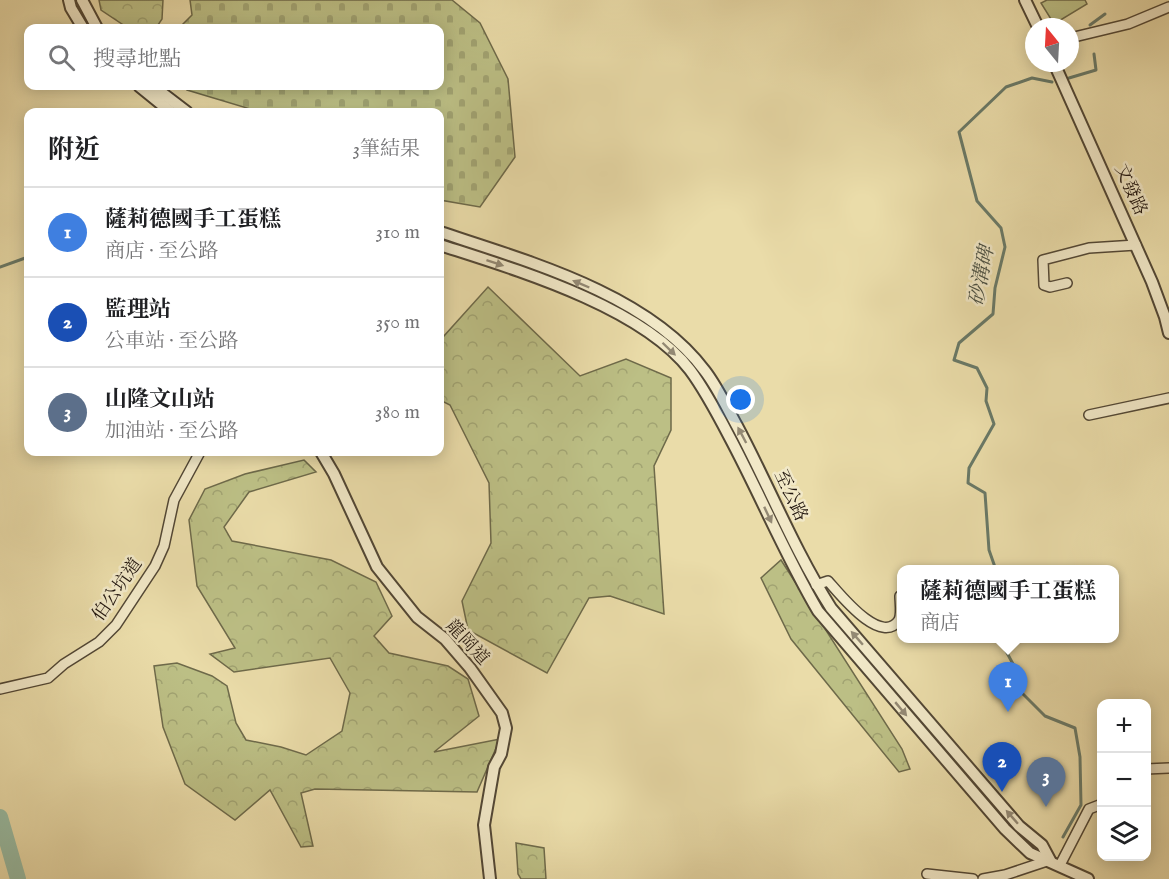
<!DOCTYPE html>
<html lang="zh-TW">
<meta charset="utf-8">
<style>
body{margin:0;font-family:"IM FELL English","Noto Serif TC",serif;background:#f6f6f6;color:#202124}
.controls{position:absolute;right:18px;bottom:18px;display:grid;overflow:hidden;border-radius:12px;box-shadow:0 3px 15px #0003}
.controls button{width:54px;height:54px;display:grid;place-items:center;padding:0;border:0;border-bottom:2px solid #e0e0e0;background:#fff;color:#202124;font:30px sans-serif}
.compass{position:absolute;left:1025px;top:18px;width:54px;height:54px;border-radius:50%;background:#fff;box-shadow:0 3px 15px #0003;rotate:342deg}
.you{position:absolute;left:741px;top:400px;width:21px;height:21px;margin:-15px;border:4px solid #fff;border-radius:50%;background:#1a73e8;box-shadow:0 0 0 9px #1a73e833}
.badge{display:grid;place-items:center;width:39px;height:39px;border-radius:50%;background:#1a73e8;color:#fff;font-size:20px;font-weight:700}
.pin{position:absolute;translate:-50% -50px;filter:drop-shadow(0 2px 3px #0008)}
.pin::after{content:'';position:absolute;top:32px;width:21px;height:18px;background:inherit;clip-path:polygon(0 0,100% 0,50% 100%)}
.popup{position:absolute;left:897px;top:565px;width:222px;height:78px;box-sizing:border-box;display:grid;place-content:center;border-radius:12px;background:#fff;filter:drop-shadow(0 2px 4px #0005);font-size:20px;white-space:nowrap;color:#757577}
.popup b{font-size:22px;color:#202124}
.popup::after{content:'';position:absolute;left:50%;top:100%;margin-left:-12px;border:12px solid transparent;border-top-color:#fff}
.list{margin:0;padding:0;list-style:none}
h2{display:flex;justify-content:space-between;align-items:center;height:78px;margin:0;padding:0 24px;font-size:26px}
h2 small{font-size:20px;font-weight:400;color:#757577}
.list li{display:grid;grid-template-columns:39px 1fr auto;gap:18px;align-items:center;box-sizing:border-box;height:90px;padding:0 24px;border-top:2px solid #e0e0e0}
.list b{display:block;font-size:22px;white-space:nowrap}
.list p{margin:0;font-size:20px;white-space:nowrap;color:#757577}
.list em{font-size:20px;font-style:normal;color:#757577}
.icon{flex:none;width:33px;height:33px;fill:none;stroke:currentColor;stroke-width:2;stroke-linecap:round;stroke-linejoin:round}
.map{position:relative;flex:none;width:1169px;height:879px;overflow:hidden}
.search{position:absolute;background:#fff;box-shadow:0 3px 15px #0003;left:24px;top:24px;width:420px;height:66px;display:flex;align-items:center;gap:15px;box-sizing:border-box;padding:0 21px;border-radius:12px;color:#757577;font-size:22px}
.panel{position:absolute;background:#fff;box-shadow:0 3px 15px #0003;left:24px;top:108px;width:420px;height:348px;border-radius:12px}
.map>svg:first-child{display:block}
</style>
<div class="map">
<svg width="1169" height="879" viewBox="0 0 1169 879">
<defs>
<pattern id="forest-crowns" width="20" height="18" patternUnits="userSpaceOnUse" patternTransform="scale(1.5)"><rect width="20" height="18" fill="#bcbf85"/><path d="M2 6a3 3 0 1 1 6 0M12 15a3 3 0 1 1 6 0" fill="none" stroke="#a1a372"/></pattern>
<pattern id="cemetery-stones" width="16" height="16" patternUnits="userSpaceOnUse" patternTransform="scale(1.5)"><rect width="16" height="16" fill="#bcbf85"/><path d="M2 7V4a2 2 0 0 1 4 0v3zM10 15v-3a2 2 0 0 1 4 0v3z" fill="#a1a372"/></pattern>
</defs>
<rect width="100%" height="100%" fill="#eadca9"/>
<filter id="stains"><feTurbulence type="fractalNoise" baseFrequency=".00333" numOctaves="4"/><feColorMatrix values="0 0 0 0 .2 0 0 0 0 .09 0 0 0 0 .02 0 0 0 .5 -.17"/></filter>
<radialGradient id="worn" r=".72"><stop offset=".6" stop-color="#630" stop-opacity="0"/><stop offset="1" stop-color="#630" stop-opacity=".3"/></radialGradient>
<g fill="url(#forest-crowns)" stroke="#6e6a4a" stroke-width="1.5">
<polygon points="99,0 163,0 162,19 156,28 128,28 101,10"/>
<polygon points="488,287 580,376 626,359 671,378 671,430 654,466 664,614 610,596 589,598 547,673 468,630 462,601 491,543 489,483 450,405 440,400 440,338 443,337"/>
<polygon points="304,460 316,472 249,492 224,527 232,541 331,560 376,582 392,616 374,636 389,653 448,666 468,679 479,716 434,752 500,739 477,792 315,789 301,793 313,846 301,847 270,790 235,820 185,784 163,727 154,666 177,663 212,676 227,686 236,723 246,740 281,747 306,755 342,731 350,693 330,658 234,672 210,654 235,648 197,586 189,520 205,489 245,474"/>
<polygon points="781,560 902,749 910,769 899,772 791,639 761,578"/>
<polygon points="516,843 544,848 546,879 521,879 518,874"/>
</g>
<polygon fill="url(#cemetery-stones)" stroke="#6e6a4a" stroke-width="1.5" points="190,0 452,0 480,23 508,79 515,157 480,207 440,200 440,112 260,112 187,90 182,86 440,86 440,28 179,28 192,15"/>
<polygon fill="#bcbf85" stroke="#6e6a4a" stroke-width="1.5" points="1047,0 1085,0 1087,4 1054,24 1041,3"/>
<g fill="none" stroke-linecap="round" stroke-linejoin="round">
<g stroke="#697967" stroke-width="3">
<polyline points="1090,25 1105,14"/>
<polyline points="1069,78 1096,70 1094,54"/>
<polyline points="0,267 28,257"/>
<polyline points="996,570 989,550 985,493 968,483 969,468 994,424 986,401 987,388 977,368 954,360 959,343 993,314 995,288 1005,247 1001,228 977,201 959,132 1006,87 1032,78 1052,82"/>
<polyline points="999,638 1013,664 1016,687 1045,716 1075,728 1080,757 1081,805 1063,837"/>
</g>
<polyline stroke="#99bca3" stroke-width="16" points="0,817 18,879"/>
<defs>
<g id="minor">
<polyline points="1070,38 1128,24 1169,7"/>
<polyline points="1067,283 1050,287 1044,285 1043,260 1089,248 1136,245"/>
<polyline points="1089,415 1169,398"/>
<path d="M816,585L828,581C839,593 881,647 899,620C902,614 900,602 900,596"/>
<polyline points="0,689 48,678 64,664 99,642 116,625 155,566 164,546 174,500 200,452"/>
<polyline points="1146,769 1169,768"/>
<polyline points="1060,865 1089,809 1102,804"/>
<polyline points="927,874 973,879"/>
<polyline points="983,879 1005,875 1050,860"/>
</g>
<g id="tertiary">
<polyline points="69,0 71,8 83,28"/>
<polyline points="82,0 97,28"/>
<polyline points="1025,0 1038,27"/>
<polyline points="1054,63 1152,282 1165,317 1169,333"/>
<polyline points="139,86 171,112"/>
<polyline points="153,86 187,112"/>
<path d="M440,232C527,261 648,294 705,371C718,388 727,408 737,426C769,486 794,550 831,608L1019,826L1042,845L1050,860"/>
<path d="M440,245C514,269 641,306 690,370C705,390 717,413 729,436C760,494 785,555 818,611L1005,829L1030,853L1088,879"/>
<polyline points="321,452 334,474 377,567 417,617 445,639 470,668 502,713 506,728 501,754 494,767 484,825 490,879"/>
</g>
</defs>
<use href="#minor" stroke="#524735" stroke-width="12"/>
<use href="#tertiary" stroke="#524735" stroke-width="14"/>
<use href="#minor" stroke="#f1e8c7" stroke-width="9"/>
<use href="#tertiary" stroke="#f1e8c7" stroke-width="10"/>
</g>
<defs><path id="oneway-solid" d="M-6-.8H1V-3.2L6.5 0L1 3.2V.8H-6Z" transform="scale(1.5)"/></defs>
<g fill="#938974">
<use href="#oneway-solid" transform="translate(495 263) rotate(18)"/>
<use href="#oneway-solid" transform="translate(581 284) rotate(-157)"/>
<use href="#oneway-solid" transform="translate(669 349) rotate(44)"/>
<use href="#oneway-solid" transform="translate(742 435) rotate(-118)"/>
<use href="#oneway-solid" transform="translate(768 515) rotate(65)"/>
<use href="#oneway-solid" transform="translate(857 638) rotate(-131)"/>
<use href="#oneway-solid" transform="translate(901 709) rotate(50)"/>
<use href="#oneway-solid" transform="translate(1012 817) rotate(-131)"/>
</g>
<g text-anchor="middle" dominant-baseline="central" stroke-width="5" stroke-linejoin="round" paint-order="stroke">
<g font-size="18" fill="#20150e" stroke="#f1e8c7">
<text transform="translate(1130 190) rotate(66)">文發路</text>
<text transform="translate(790 496) rotate(65)">至公路</text>
<text transform="translate(118 590) rotate(-55)">伯公坑道</text>
<text transform="translate(467 643) rotate(47)">龍岡道</text>
</g>
<g font-size="20" font-style="italic" fill="#4a4f42" stroke="#f1e8c7">
<text transform="translate(982 276) rotate(-79)">砂溝碑</text>
</g>
</g>
<rect width="100%" height="100%" filter="url(#stains)"/>
<rect width="100%" height="100%" fill="url(#worn)"/>
</svg>
<div class="controls">
<button>+</button>
<button>−</button>
<button><svg class="icon" aria-label="layers" viewBox="0 0 24 24"><path d="M12 4l9 5-9 5-9-5zM3 14l9 5 9-5"/></svg></button>
</div>
<svg class="compass" viewBox="-18 -18 36 36"><path d="M0-13l5 13h-10z" fill="#e53935"/><path d="M0 13l5-13h-10z" fill="#757577"/></svg>
<div class="you"></div>
<div class="pin badge" style="left:1008px;top:712px;background:#3f7fe0">1</div>
<div class="popup"><b>薩莉德國手工蛋糕</b>商店</div>
<div class="pin badge" style="left:1002px;top:792px;background:#1a4fb4">2</div>
<div class="pin badge" style="left:1046px;top:807px;background:#5c6f8a">3</div>
<div class="search"><svg class="icon" aria-label="search" viewBox="0 0 24 24"><circle cx="10" cy="10" r="6"/><path d="M15 15l6 6"/></svg>搜尋地點</div>
<section class="panel">
<h2>附近<small>3筆結果</small></h2>
<ul class="list">
<li><span class="badge" style="background:#3f7fe0">1</span><div><b>薩莉德國手工蛋糕</b><p>商店 · 至公路</p></div><em>310 m</em></li>
<li><span class="badge" style="background:#1a4fb4">2</span><div><b>監理站</b><p>公車站 · 至公路</p></div><em>350 m</em></li>
<li><span class="badge" style="background:#5c6f8a">3</span><div><b>山隆文山站</b><p>加油站 · 至公路</p></div><em>380 m</em></li>
</ul>
</section>
</div>
